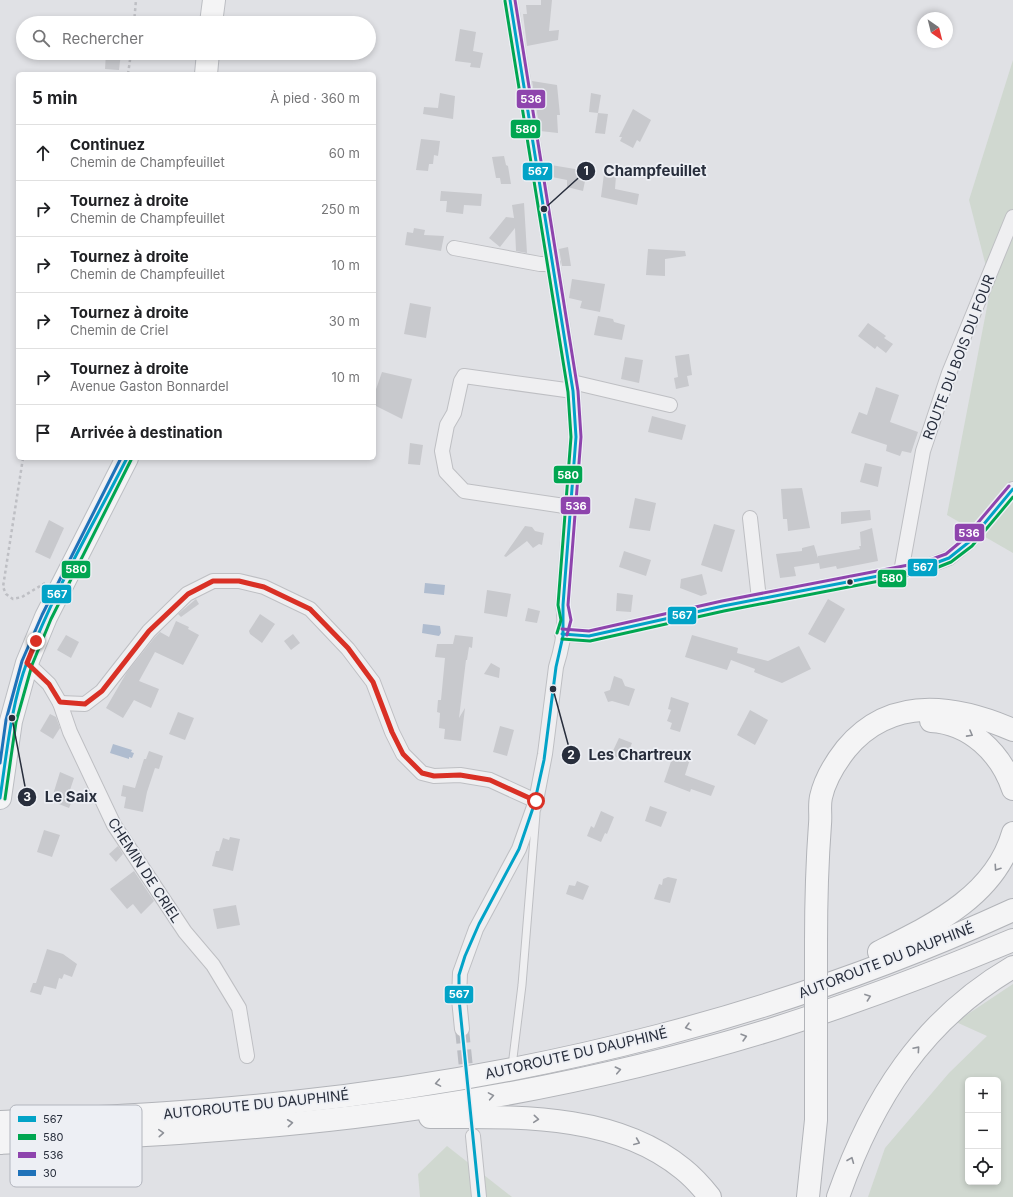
<!DOCTYPE html>
<html lang="fr">
<meta charset="utf-8">
<style>
body{margin:0;font-family:Inter,sans-serif;background:#f6f6f6;color:#202124}
.controls{position:absolute;right:12px;bottom:12px;display:grid;overflow:hidden;border-radius:6px;box-shadow:0 2px 6px #0003}
.controls button{width:36px;height:36px;display:grid;place-items:center;padding:0;border:0;border-bottom:1px solid #e0e0e0;background:#fff;color:#202124;font:20px sans-serif}
.compass{position:absolute;left:917px;top:12px;width:36px;height:36px;border-radius:50%;background:#fff;box-shadow:0 2px 6px #0003;rotate:145deg}
.stop{position:absolute;width:12px;height:12px;margin:-9px;border:3px solid #d93025;border-radius:50%;background:#fff}
.stop.end{background:#d93025;border-color:#fff;box-shadow:0 1px 4px #0008}
.list{margin:0;padding:0;list-style:none}
h2{display:flex;justify-content:space-between;align-items:center;height:52px;margin:0;padding:0 16px;font-size:17px}
h2 small{font-size:13px;font-weight:400;color:#757577}
.list li{display:grid;grid-template-columns:26px 1fr auto;gap:12px;align-items:center;box-sizing:border-box;height:56px;padding:0 16px;border-top:1px solid #e0e0e0}
.list b{display:block;font-size:15px;white-space:nowrap}
.list p{margin:0;font-size:13px;white-space:nowrap;color:#757577}
.list em{font-size:13px;font-style:normal;color:#757577}
.icon{flex:none;width:22px;height:22px;fill:none;stroke:currentColor;stroke-width:2;stroke-linecap:round;stroke-linejoin:round}
.map{position:relative;flex:none;width:1013px;height:1197px;overflow:hidden}
.search{position:absolute;background:#fff;box-shadow:0 2px 6px #0003;left:16px;top:16px;width:360px;height:44px;display:flex;align-items:center;gap:10px;box-sizing:border-box;padding:0 14px;border-radius:22px;color:#757577;font-size:15px}
.panel{position:absolute;background:#fff;box-shadow:0 2px 6px #0003;left:16px;top:72px;width:360px;height:388px;border-radius:6px}
.map>svg:first-child{display:block}
</style>
<div class="map">
<svg width="1013" height="1197" viewBox="0 0 1013 1197">
<rect width="100%" height="100%" fill="#e0e1e5"/>
<g fill="#d0d8d0" fill-rule="evenodd">
<polygon points="1013,60 1013,553 947,515 991,286 969,200"/>
<path d="M1013,984V1197H868L885,1148L949,1073L987,1036L956,1022ZM968,1080H998V1182H968Z"/>
<polygon points="447,1146 512,1197 420,1197 418,1174"/>
</g>
<g fill="#afbccf">
<polygon points="425,583 445,585 444,595 424,593"/>
<polygon points="423,624 440,626 441,633 439,636 422,633"/>
<polygon points="113,744 132,750 131,752 134,753 132,758 129,757 129,759 110,753"/>
</g>
<g fill="#c8c9cd">
<polygon points="541,0 552,0 549,31 559,30 558,40 527,46 523,14 527,14 526,5 541,5"/>
<polygon points="460,29 476,32 473,51 483,53 480,68 470,67 471,63 455,61"/>
<polygon points="106,53 121,53 119,70 105,69"/>
<polygon points="532,81 557,85 560,115 557,115 558,133 540,131"/>
<polygon points="440,93 455,96 453,119 423,114 424,107 438,108"/>
<polygon points="591,93 601,95 598,113 589,112"/>
<polygon points="633,109 651,120 640,142 637,140 633,148 620,141 622,137 619,137"/>
<polygon points="598,113 608,114 605,134 595,133"/>
<polygon points="421,139 440,141 438,156 434,155 433,164 429,164 428,171 416,170"/>
<polygon points="504,156 506,165 508,166 511,184 501,184 500,178 496,178 492,157"/>
<polygon points="545,164 587,171 583,191 567,187 567,180 547,176"/>
<polygon points="604,174 616,176 615,189 639,194 637,205 601,197"/>
<polygon points="441,191 482,194 481,206 464,205 463,214 446,212 447,201 440,201"/>
<polygon points="524,203 527,253 516,251 515,228 500,247 489,238 506,217 514,218 512,205"/>
<polygon points="414,228 425,230 424,235 444,236 441,251 405,245 407,232 413,233"/>
<polygon points="568,247 571,266 562,266 559,249"/>
<polygon points="648,249 685,251 686,256 665,259 665,276 646,275"/>
<polygon points="572,279 605,284 600,312 580,308 582,301 569,298"/>
<polygon points="410,303 431,307 426,338 404,334"/>
<polygon points="598,316 613,319 614,322 625,325 622,340 594,335"/>
<polygon points="868,323 886,336 884,338 893,344 886,353 877,346 875,349 858,336"/>
<polygon points="689,354 692,375 687,376 689,386 676,389 674,378 678,377 675,356"/>
<polygon points="625,357 643,360 639,383 621,379"/>
<polygon points="382,372 412,379 402,419 374,405 374,395"/>
<polygon points="876,387 899,395 890,422 918,432 911,453 902,451 900,456 886,451 887,445 851,433 859,412 867,415"/>
<polygon points="652,416 686,425 682,440 648,432"/>
<polygon points="410,443 423,445 420,465 408,464"/>
<polygon points="865,463 882,467 878,487 860,482"/>
<polygon points="802,488 810,528 788,531 787,519 783,519 781,489"/>
<polygon points="635,498 656,503 650,531 629,528"/>
<polygon points="870,510 871,520 841,524 841,512"/>
<polygon points="49,520 64,528 50,559 35,552"/>
<polygon points="714,524 735,530 722,572 701,565"/>
<polygon points="525,526 532,527 535,531 544,533 542,545 539,544 533,548 527,541 506,557 504,556"/>
<polygon points="872,528 878,561 837,569 836,566 820,569 819,563 794,567 796,576 780,578 776,554 802,551 802,548 814,545 818,558 818,556 860,549 859,546 861,546 860,532"/>
<polygon points="624,551 651,560 646,576 619,567"/>
<polygon points="702,574 707,594 701,596 680,588 681,579"/>
<polygon points="487,590 511,594 507,617 484,613"/>
<polygon points="617,593 633,595 631,612 616,611"/>
<polygon points="196,599 199,604 181,617 178,614"/>
<polygon points="828,599 845,609 825,643 808,634"/>
<polygon points="528,608 540,611 537,623 525,621"/>
<polygon points="260,614 275,624 262,643 250,634 249,631"/>
<polygon points="176,621 189,627 188,629 199,635 183,665 155,652 139,681 159,689 151,708 134,700 123,718 106,708 127,672 155,637 160,632 169,637"/>
<polygon points="293,634 300,643 291,650 284,641"/>
<polygon points="66,635 79,642 71,658 57,650"/>
<polygon points="455,635 473,637 472,648 469,647 467,660 466,660 459,718 465,708 461,741 444,739 445,729 439,728 440,713 437,712 438,700 441,700 445,658 435,657 437,644 453,644"/>
<polygon points="692,635 738,648 737,653 768,661 799,646 811,669 782,683 754,672 755,669 731,660 727,670 685,657"/>
<polygon points="491,663 500,668 499,678 484,674"/>
<polygon points="614,676 622,679 625,686 635,689 629,706 612,701 608,702 604,692 610,690"/>
<polygon points="671,697 689,703 680,732 670,729 672,723 667,721 671,710 668,709"/>
<polygon points="750,710 768,720 755,745 737,735"/>
<polygon points="178,712 194,718 185,740 169,734"/>
<polygon points="50,714 56,717 60,728 53,739 40,731"/>
<polygon points="500,726 514,730 507,756 493,752"/>
<polygon points="619,738 632,743 625,760 611,755"/>
<polygon points="675,750 691,756 685,775 715,786 711,796 691,789 690,792 664,782"/>
<polygon points="149,751 163,756 159,769 155,768 147,792 143,812 124,808 126,797 121,796 123,785 135,788 144,759 146,759"/>
<polygon points="60,772 74,778 70,790 76,792 69,808 51,801"/>
<polygon points="650,806 667,812 661,827 645,821"/>
<polygon points="601,811 614,817 607,834 605,833 601,842 587,836 591,826 594,828"/>
<polygon points="44,830 60,835 52,857 37,852"/>
<polygon points="230,837 240,839 233,871 212,866 216,851 219,851 223,838 229,840"/>
<polygon points="118,846 123,854 116,862 109,854"/>
<polygon points="134,871 154,901 141,914 133,904 127,909 110,889"/>
<polygon points="668,877 677,879 670,903 654,899 659,884 662,885 663,879"/>
<polygon points="577,881 589,886 583,900 566,894 569,885 575,886"/>
<polygon points="236,905 240,925 217,929 213,909"/>
<polygon points="47,949 63,954 77,964 72,977 64,974 62,979 59,978 56,989 44,986 41,995 30,992 33,983 36,983"/>
</g>
<g fill="none" stroke-linecap="round" stroke-linejoin="round">
<polyline stroke="#bbbdc3" stroke-width="14" stroke-dasharray="14 7" stroke-linecap="butt" points="462,1029 473,1136"/>
<defs>
<polyline id="lane" points="512,1066 522,985 536,814"/>
<g id="street">
<polyline points="454,248 540,264 553,264"/>
<polyline points="572,382 670,405"/>
<polyline points="571,507 464,491 446,472 442,451 447,425 454,413 461,381 464,376 573,391"/>
<polyline points="750,518 759,599"/>
<polyline points="901,572 923,451 949,373 1013,217"/>
<polyline points="562,634 589,636 723,606 925,567 949,558 969,542 1013,489"/>
<polyline points="27,663 49,684 60,703 70,732 114,825 185,932 213,965 239,1008 247,1056"/>
<polyline points="60,703 85,704 102,691 149,631 187,594 213,581 239,581 264,587 310,609 348,649 373,682 392,732 403,754 422,773 434,776 460,775 490,780 536,801"/>
<path d="M462,1029L459,999L460,973L476,929L519,849L536,801L545,754L556,667C562,648 567,625 563,605L576,437L573,391L510,0"/>
<polyline points="473,1136 479,1197"/>
</g>
<g id="primary">
<polyline points="211,23 214,0"/>
<polyline points="206,74 208,53"/>
<polyline points="0,798 11,721 27,663 46,617 127,458"/>
</g>
<g id="highway">
<path d="M931,721C970,723 1001,753 1013,789"/>
<path d="M816,943C816,903 817,864 820,824C821,815 819,806 821,797C825,779 835,763 846,749C891,695 955,705 1013,730"/>
<path d="M879,952C933,925 995,896 1013,833"/>
<path d="M430,1117C514,1117 614,1112 683,1169C693,1177 702,1187 710,1197"/>
<path d="M0,1122C98,1117 195,1113 293,1102C539,1076 787,1014 1013,910"/>
<path d="M0,1143C118,1137 237,1131 354,1117C495,1100 637,1071 773,1029C855,1003 934,973 1013,940"/>
<polyline points="808,1197 816,1120 816,1050"/>
<path d="M838,1197C872,1100 922,1020 1013,967"/>
</g>
</defs>
<use href="#lane" stroke="#bebfc3" stroke-width="9"/>
<use href="#street" stroke="#bebfc3" stroke-width="16"/>
<use href="#primary" stroke="#bcbec3" stroke-width="24"/>
<use href="#highway" stroke="#b2b4b9" stroke-width="24"/>
<g stroke="#bebfc4" stroke-width="2.5" stroke-dasharray="3 3" stroke-linecap="butt">
<polyline points="134,23 136,0"/>
<polyline points="128,74 131,53"/>
<polyline points="23,458 3,587 6,594 13,599 22,597 45,583"/>
</g>
<use href="#lane" stroke="#efeff1" stroke-width="7"/>
<use href="#street" stroke="#efeff1" stroke-width="14"/>
<use href="#primary" stroke="#f4f4f5" stroke-width="22"/>
<use href="#highway" stroke="#f4f4f5" stroke-width="22"/>
<defs>
<polyline id="highway-bridge" points="816,943 816,1050"/>
</defs>
<use href="#highway-bridge" stroke="#b2b4b9" stroke-width="24" stroke-linecap="butt"/>
<use href="#highway-bridge" stroke="#f4f4f5" stroke-width="22"/>
<defs>
<g id="bus-1">
<polyline points="562,634 589,636 723,606 925,567 949,558 969,542 1013,489"/>
<path d="M0,798C7,752 11,705 27,662C54,591 93,525 127,458"/>
<polyline points="479,1197 459,999 459,975 465,956 479,924 519,849 534,805 544,760 556,667 563,636 563,605 576,437 573,391 510,0"/>
</g>
<g id="bus-2">
<polyline points="505,1 568,392 571,437 558,605 561,620 557,633"/>
<polyline points="562,639 590,641 724,611 926,572 951,562 972,546 1013,497"/>
<polyline points="5,799 16,722 32,665 51,619 131,460"/>
</g>
<g id="bus-3">
<polyline points="515,0 578,391 581,437 568,605 571,620 567,635"/>
<polyline points="562,629 589,631 722,601 924,562 946,554 965,538 1009,486"/>
</g>
<polyline id="bus-4" points="0,763 6,720 22,661 42,615 121,458"/>
</defs>
<use href="#bus-1" stroke="#edeff4" stroke-width="6"/>
<use href="#bus-2" stroke="#edeff4" stroke-width="6"/>
<use href="#bus-3" stroke="#edeff4" stroke-width="6"/>
<use href="#bus-4" stroke="#edeff4" stroke-width="6"/>
<use href="#bus-1" stroke="#02a3c7" stroke-width="3"/>
<use href="#bus-2" stroke="#00a651" stroke-width="3"/>
<use href="#bus-3" stroke="#8e44ad" stroke-width="3"/>
<use href="#bus-4" stroke="#1f72b9" stroke-width="3"/>
</g>
<defs><path id="oneway-chevron" d="M-2-3.5L2.5 0L-2 3.5" fill="none" stroke-width="1.6" stroke-linecap="round" stroke-linejoin="round"/></defs>
<g stroke="#8e9198">
<use href="#oneway-chevron" transform="translate(970 734) rotate(29)"/>
<use href="#oneway-chevron" transform="translate(997 868) rotate(124)"/>
<use href="#oneway-chevron" transform="translate(868 997) rotate(-20)"/>
<use href="#oneway-chevron" transform="translate(688 1027) rotate(165)"/>
<use href="#oneway-chevron" transform="translate(744 1037) rotate(-16)"/>
<use href="#oneway-chevron" transform="translate(917 1049) rotate(-49)"/>
<use href="#oneway-chevron" transform="translate(618 1070) rotate(-12)"/>
<use href="#oneway-chevron" transform="translate(438 1083) rotate(170)"/>
<use href="#oneway-chevron" transform="translate(491 1096) rotate(-10)"/>
<use href="#oneway-chevron" transform="translate(536 1119) rotate(5)"/>
<use href="#oneway-chevron" transform="translate(290 1123) rotate(-6)"/>
<use href="#oneway-chevron" transform="translate(161 1133) rotate(-4)"/>
<use href="#oneway-chevron" transform="translate(637 1142) rotate(23)"/>
<use href="#oneway-chevron" transform="translate(851 1160) rotate(-68)"/>
</g>
<g fill="none" stroke-linecap="round" stroke-linejoin="round">
<polyline stroke="#d93025" stroke-width="5" points="36,641 27,663 49,684 60,702 85,704 102,691 149,631 188,594 213,581 239,581 264,587 310,609 348,648 373,682 392,732 403,754 422,773 434,776 460,775 490,780 536,801"/>
</g>
<circle fill="#282e3c" stroke="#edeff4" stroke-width="1.5" cx="850" cy="582" r="3.5"/>
<g text-anchor="middle" dominant-baseline="central" stroke-width="3.5" stroke-linejoin="round" paint-order="stroke">
<g font-size="14" fill="#282e3c" stroke="#edeff4">
<text transform="translate(958 357) rotate(-69)">ROUTE DU BOIS DU FOUR</text>
<text transform="translate(145 870) rotate(57)">CHEMIN DE CRIEL</text>
<text transform="translate(886 960) rotate(-21)">AUTOROUTE DU DAUPHINÉ</text>
<text transform="translate(576 1053) rotate(-13)">AUTOROUTE DU DAUPHINÉ</text>
<text transform="translate(256 1104) rotate(-6)">AUTOROUTE DU DAUPHINÉ</text>
</g>
</g>
<rect x="10" y="1105" width="132" height="82" rx="6" fill="#edeff4" stroke="#b2b5bd" stroke-width="1"/>
<rect x="18" y="1116" width="18" height="6" fill="#02a3c7"/>
<rect x="18" y="1134" width="18" height="6" fill="#00a651"/>
<rect x="18" y="1152" width="18" height="6" fill="#8e44ad"/>
<rect x="18" y="1170" width="18" height="6" fill="#1f72b9"/>
<g font-size="11" fill="#282e3c">
<text x="43" y="1123">567</text>
<text x="43" y="1141">580</text>
<text x="43" y="1159">536</text>
<text x="43" y="1177">30</text>
</g>
<path fill="none" stroke="#282e3c" stroke-width="1.5" d="M544 209L586 171M553 689L571 755M12 718L27 797"/>
<g fill="#282e3c" stroke="#edeff4" stroke-width="1.5">
<circle cx="544" cy="209" r="4"/>
<circle cx="553" cy="689" r="4"/>
<circle cx="12" cy="718" r="4"/>
<circle cx="586" cy="171" r="10"/>
<circle cx="571" cy="755" r="10"/>
<circle cx="27" cy="797" r="10"/>
</g>
<g font-size="12" text-anchor="middle" font-weight="bold" fill="#fff">
<text x="586" y="175">1</text>
<text x="571" y="759">2</text>
<text x="27" y="801">3</text>
</g>
<g font-size="15" text-anchor="middle" font-weight="bold" fill="#282e3c" stroke="#edeff4" stroke-width="3.5" stroke-linejoin="round" paint-order="stroke">
<text x="655" y="176">Champfeuillet</text>
<text x="640" y="760">Les Chartreux</text>
<text x="71" y="802">Le Saix</text>
</g>
<g stroke="#edeff4" stroke-width="1.5">
<rect x="516" y="89" width="30" height="20" rx="4" fill="#8e44ad"/>
<rect x="510" y="119" width="31" height="20" rx="4" fill="#00a651"/>
<rect x="522" y="162" width="31" height="19" rx="4" fill="#02a3c7"/>
<rect x="553" y="465" width="30" height="19" rx="4" fill="#00a651"/>
<rect x="560" y="496" width="31" height="19" rx="4" fill="#8e44ad"/>
<rect x="954" y="523" width="31" height="19" rx="4" fill="#8e44ad"/>
<rect x="907" y="558" width="31" height="19" rx="4" fill="#02a3c7"/>
<rect x="61" y="560" width="30" height="19" rx="4" fill="#00a651"/>
<rect x="877" y="569" width="30" height="19" rx="4" fill="#00a651"/>
<rect x="41" y="584" width="31" height="20" rx="4" fill="#02a3c7"/>
<rect x="667" y="606" width="30" height="19" rx="4" fill="#02a3c7"/>
<rect x="444" y="985" width="30" height="19" rx="4" fill="#02a3c7"/>
</g>
<g font-size="11" text-anchor="middle" font-weight="bold" fill="#fff">
<text x="531" y="103">536</text>
<text x="526" y="133">580</text>
<text x="538" y="175">567</text>
<text x="568" y="479">580</text>
<text x="576" y="510">536</text>
<text x="969" y="537">536</text>
<text x="923" y="571">567</text>
<text x="76" y="573">580</text>
<text x="892" y="582">580</text>
<text x="57" y="598">567</text>
<text x="682" y="619">567</text>
<text x="459" y="998">567</text>
</g>
</svg>
<div class="controls">
<button>+</button>
<button>−</button>
<button><svg class="icon" aria-label="locate" viewBox="0 0 24 24"><circle cx="12" cy="12" r="6"/><path d="M12 2v4M12 18v4M2 12h4M18 12h4"/></svg></button>
</div>
<svg class="compass" viewBox="-18 -18 36 36"><path d="M0-13l5 13h-10z" fill="#e53935"/><path d="M0 13l5-13h-10z" fill="#757577"/></svg>
<div class="stop" style="left:536px;top:801px"></div>
<div class="stop end" style="left:36px;top:641px"></div>
<div class="search"><svg class="icon" aria-label="search" viewBox="0 0 24 24"><circle cx="10" cy="10" r="6"/><path d="M15 15l6 6"/></svg>Rechercher</div>
<section class="panel">
<h2>5 min<small>À pied · 360 m</small></h2>
<ul class="list">
<li><svg class="icon" aria-label="ahead" viewBox="0 0 24 24"><path d="M12 20V5M6 11l6-6 6 6"/></svg><div><b>Continuez</b><p>Chemin de Champfeuillet</p></div><em>60 m</em></li>
<li><svg class="icon" aria-label="right" viewBox="0 0 24 24"><path d="M7 20v-9h11M14 6l5 5-5 5"/></svg><div><b>Tournez à droite</b><p>Chemin de Champfeuillet</p></div><em>250 m</em></li>
<li><svg class="icon" aria-label="right" viewBox="0 0 24 24"><path d="M7 20v-9h11M14 6l5 5-5 5"/></svg><div><b>Tournez à droite</b><p>Chemin de Champfeuillet</p></div><em>10 m</em></li>
<li><svg class="icon" aria-label="right" viewBox="0 0 24 24"><path d="M7 20v-9h11M14 6l5 5-5 5"/></svg><div><b>Tournez à droite</b><p>Chemin de Criel</p></div><em>30 m</em></li>
<li><svg class="icon" aria-label="right" viewBox="0 0 24 24"><path d="M7 20v-9h11M14 6l5 5-5 5"/></svg><div><b>Tournez à droite</b><p>Avenue Gaston Bonnardel</p></div><em>10 m</em></li>
<li><svg class="icon" aria-label="arrive" viewBox="0 0 24 24"><path d="M6 21V4h12l-3 4 3 4H6"/></svg><div><b>Arrivée à destination</b></div></li>
</ul>
</section>
</div>
